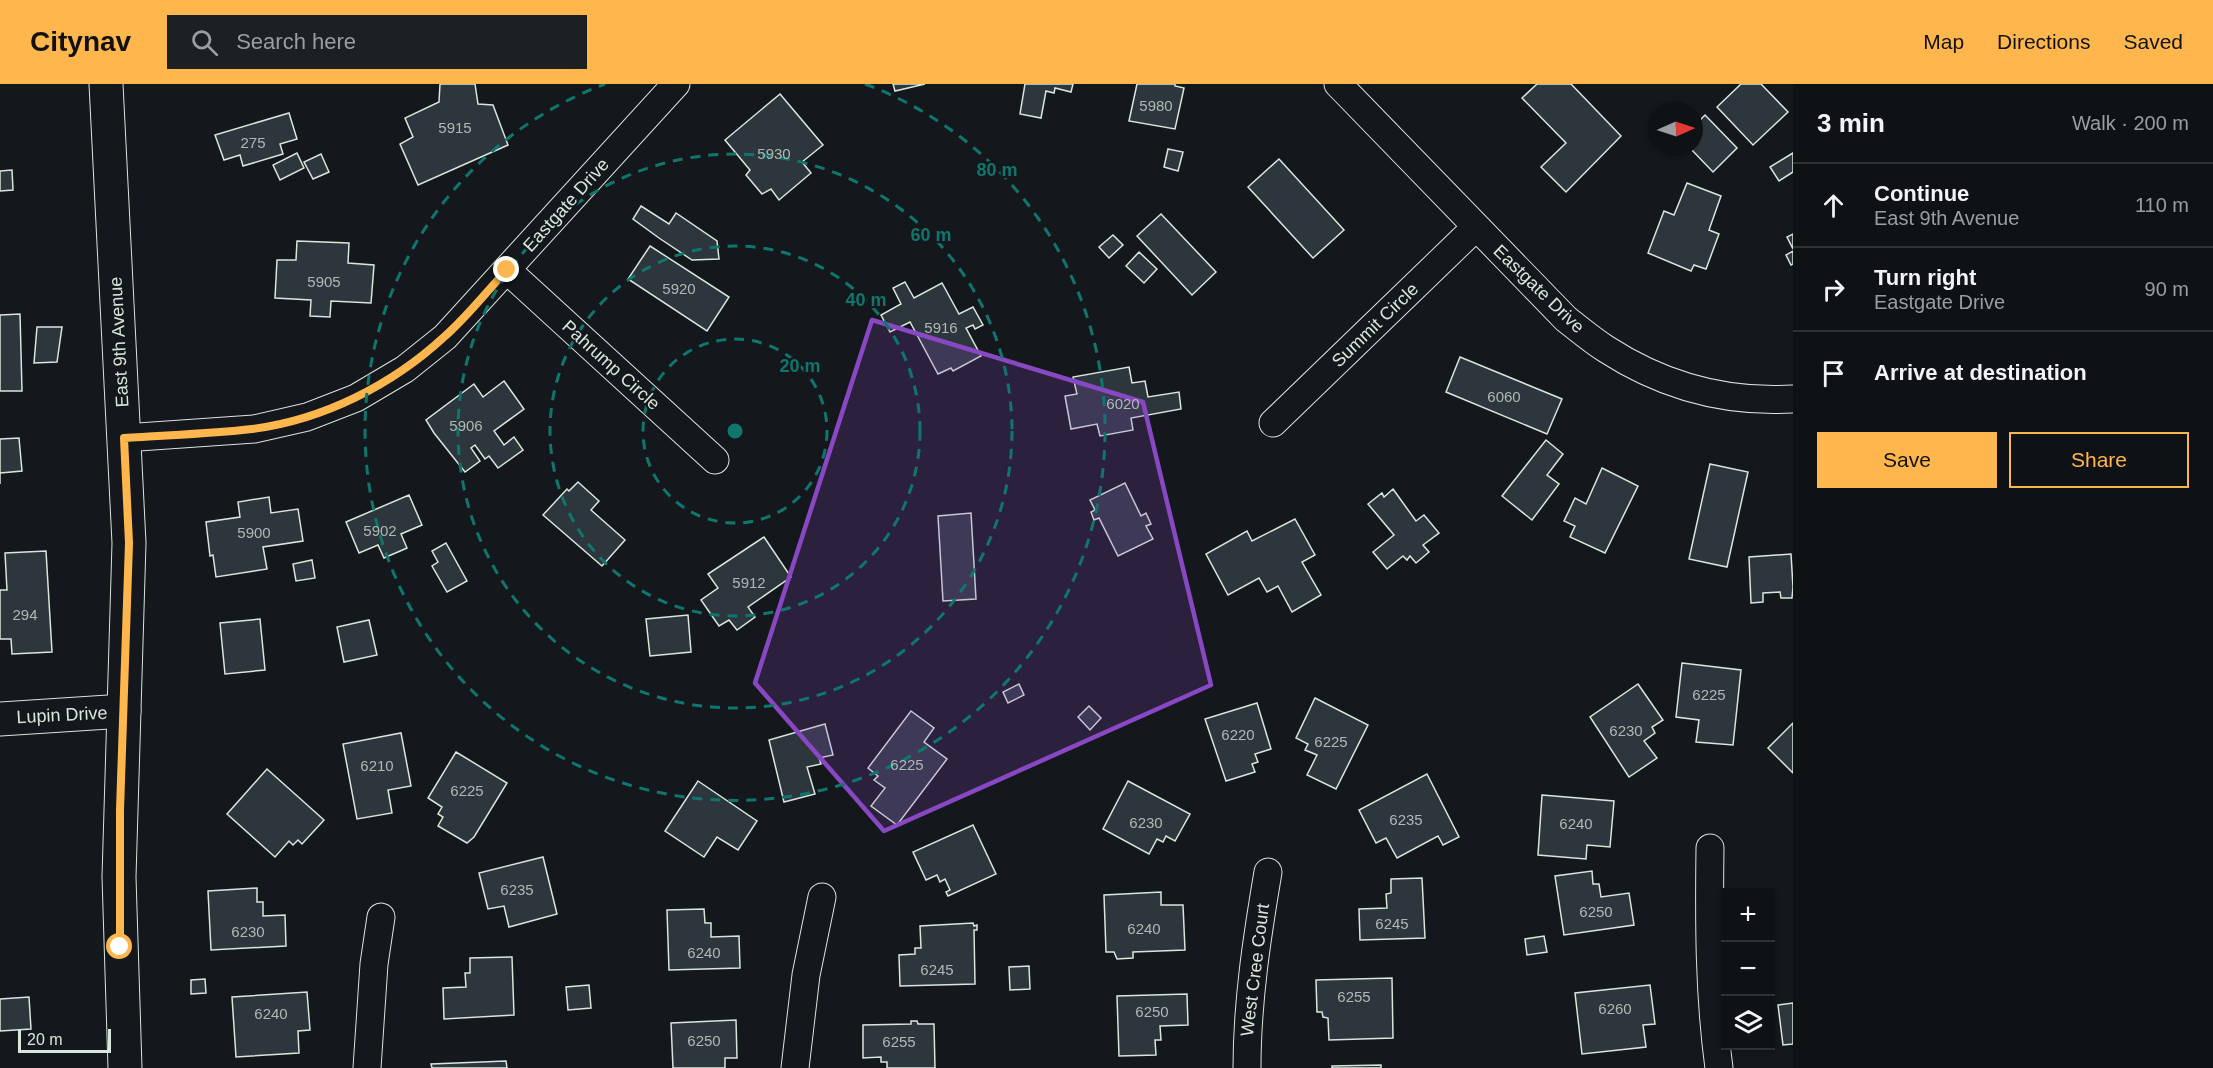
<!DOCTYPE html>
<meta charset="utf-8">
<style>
body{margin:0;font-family:Helvetica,sans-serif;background:#1d2022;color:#f1f3f6}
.controls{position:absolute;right:18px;bottom:18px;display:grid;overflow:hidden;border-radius:0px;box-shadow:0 2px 4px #0004}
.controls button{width:54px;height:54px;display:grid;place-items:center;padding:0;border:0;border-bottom:2px solid #2f3234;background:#0f1215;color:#f1f3f6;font:30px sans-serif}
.compass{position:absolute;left:1649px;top:18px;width:54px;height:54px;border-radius:50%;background:#0f1215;box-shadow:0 2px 4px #0004;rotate:87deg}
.scale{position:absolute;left:18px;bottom:15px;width:93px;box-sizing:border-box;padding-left:6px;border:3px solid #d8e6dc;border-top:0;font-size:16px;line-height:21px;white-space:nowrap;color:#d8e6dc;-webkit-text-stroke:4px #14181c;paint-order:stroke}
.stop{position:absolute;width:18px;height:18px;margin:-14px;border:4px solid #ffb74d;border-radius:50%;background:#fff}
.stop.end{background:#ffb74d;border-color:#fff;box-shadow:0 2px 6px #0008}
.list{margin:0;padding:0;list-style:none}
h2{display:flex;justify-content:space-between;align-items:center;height:78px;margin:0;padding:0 24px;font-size:26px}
h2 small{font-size:20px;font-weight:400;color:#9b9ea0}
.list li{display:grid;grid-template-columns:39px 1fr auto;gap:18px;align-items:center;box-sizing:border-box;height:84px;padding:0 24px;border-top:2px solid #2f3234}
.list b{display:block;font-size:22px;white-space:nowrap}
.list p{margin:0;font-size:20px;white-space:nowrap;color:#9b9ea0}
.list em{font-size:20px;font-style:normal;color:#9b9ea0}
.actions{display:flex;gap:12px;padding:18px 24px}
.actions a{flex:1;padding:14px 0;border:2px solid #ffb74d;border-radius:0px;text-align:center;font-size:21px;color:#ffb74d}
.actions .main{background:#ffb74d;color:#111}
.icon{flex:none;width:33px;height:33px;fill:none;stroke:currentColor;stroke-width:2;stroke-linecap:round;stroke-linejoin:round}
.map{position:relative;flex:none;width:1793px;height:984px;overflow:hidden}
header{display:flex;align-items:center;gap:36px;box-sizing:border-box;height:84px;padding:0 30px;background:#ffb74d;color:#111}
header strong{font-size:28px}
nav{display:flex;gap:33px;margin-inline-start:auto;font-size:21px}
.search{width:420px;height:54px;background:#1d2022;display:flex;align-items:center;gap:15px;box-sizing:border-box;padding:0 21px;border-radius:0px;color:#9b9ea0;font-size:22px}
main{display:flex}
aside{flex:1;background:#0f1215}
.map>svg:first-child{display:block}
</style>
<header>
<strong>Citynav</strong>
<div class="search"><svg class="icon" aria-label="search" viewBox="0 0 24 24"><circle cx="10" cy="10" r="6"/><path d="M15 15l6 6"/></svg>Search here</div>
<nav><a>Map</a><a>Directions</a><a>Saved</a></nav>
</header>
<main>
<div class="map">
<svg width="1793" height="984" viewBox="0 0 1793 984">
<rect width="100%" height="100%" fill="#14181c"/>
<g fill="#2c363c" stroke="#d8e6dc" stroke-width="1.5">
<polygon points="440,0 475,0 478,20 493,21 508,61 418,101 400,60 413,53 405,34 439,18"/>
<polygon points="893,0 925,0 895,7"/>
<polygon points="1025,0 1073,0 1071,8 1055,4 1054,9 1046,7 1041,34 1020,30"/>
<polygon points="1137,0 1175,0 1175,2 1184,4 1175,45 1129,37"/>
<polygon points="1537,0 1571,0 1621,52 1566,108 1541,83 1566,59 1522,14"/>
<polygon points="1741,0 1761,0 1788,28 1753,61 1717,23"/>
<polygon points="780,10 823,61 802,78 811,89 779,116 771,105 762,110 746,91 750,86 725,56"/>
<polygon points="289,29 297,55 280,60 283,70 243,82 240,71 224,76 215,51"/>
<polygon points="1705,31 1737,64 1713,88 1689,63 1694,63 1694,42"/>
<polygon points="1168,65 1183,68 1178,87 1164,83"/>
<polygon points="297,69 304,84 280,96 273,81"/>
<polygon points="1793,69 1793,88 1779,97 1770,83"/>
<polygon points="321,70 329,88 313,95 304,78"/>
<polygon points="1279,75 1344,146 1313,174 1248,103"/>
<polygon points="12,86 13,106 0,107 0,87"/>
<polygon points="1687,99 1721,112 1709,146 1719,150 1706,185 1694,181 1691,187 1648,169 1664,127 1674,131"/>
<polygon points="641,122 669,140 676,129 717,157 719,175 692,176 659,154 633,135"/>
<polygon points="1161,130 1216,188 1192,211 1137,152"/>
<polygon points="1793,150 1793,165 1787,153"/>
<polygon points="1113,151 1123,161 1109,174 1099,163"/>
<polygon points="297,157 349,159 348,179 374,181 371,219 331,217 330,233 310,232 311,216 275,214 277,176 296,176"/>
<polygon points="650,162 729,213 707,247 628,195"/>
<polygon points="1793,167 1793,180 1791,181 1786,171"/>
<polygon points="1139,168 1157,185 1144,199 1126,182"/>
<polygon points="905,198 914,214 942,199 959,230 973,223 983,241 975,245 973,241 966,244 981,272 953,287 951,284 938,290 910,238 890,248 881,231 901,220 893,204"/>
<polygon points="20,230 22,307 0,307 0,231"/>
<polygon points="37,243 62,243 57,278 34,279"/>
<polygon points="1460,273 1562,315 1547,350 1446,308"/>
<polygon points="1129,283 1132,299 1145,297 1148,313 1179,308 1181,325 1131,334 1133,346 1100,352 1097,340 1071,345 1065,312 1077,310 1073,293"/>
<polygon points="504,297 524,325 494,347 504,361 514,353 523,366 498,384 489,372 485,375 475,361 471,364 480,377 465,388 434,349 426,336 474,300 483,313"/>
<polygon points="19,354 22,387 0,389 0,400 0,355"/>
<polygon points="1546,356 1563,370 1547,391 1559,400 1532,436 1502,412"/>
<polygon points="1710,380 1748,388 1727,483 1689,475"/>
<polygon points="1602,384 1638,402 1605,469 1570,453 1575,442 1564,437 1575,414 1586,420"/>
<polygon points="578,398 599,417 591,426 625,456 602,482 543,431 567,405 569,407"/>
<polygon points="1125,399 1141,432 1146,429 1151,440 1146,442 1153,455 1118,472 1099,434 1094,436 1091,428 1095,426 1090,416"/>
<polygon points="1393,405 1416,437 1424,431 1439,449 1423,461 1429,468 1416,479 1410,472 1407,476 1403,472 1387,485 1373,468 1394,451 1368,420 1382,409 1384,413"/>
<polygon points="409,411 422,441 401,450 407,464 384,474 378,461 359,469 346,438"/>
<polygon points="269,413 271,429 298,425 303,457 263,463 267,485 216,493 213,471 210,472 206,438 240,433 238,418"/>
<polygon points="971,429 976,515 943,517 938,432"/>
<polygon points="1295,435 1315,471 1302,478 1321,511 1292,528 1278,502 1267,508 1259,494 1228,511 1206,470 1247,447 1252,457"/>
<polygon points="764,453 791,493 748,523 755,533 737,546 729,536 719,542 701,516 718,504 708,490"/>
<polygon points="446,459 467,497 447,508 432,482 438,478 432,467"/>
<polygon points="46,467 52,568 12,570 11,555 0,555 0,506 7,506 5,469"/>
<polygon points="1791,470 1793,503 1792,514 1781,514 1780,508 1763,509 1763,518 1751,519 1749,473"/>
<polygon points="312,476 315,494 296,497 293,480"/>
<polygon points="688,531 691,568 650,572 646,535"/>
<polygon points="260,535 265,586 225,590 220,539"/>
<polygon points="369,536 377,571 344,578 337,543"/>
<polygon points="1682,579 1741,586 1733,661 1696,658 1699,636 1676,633"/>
<polygon points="1019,600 1024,611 1008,619 1003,608"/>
<polygon points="1638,600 1663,636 1652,643 1655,649 1644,657 1657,674 1629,693 1590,633"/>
<polygon points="1315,614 1368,641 1336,705 1307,691 1317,671 1305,666 1308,660 1296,654"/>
<polygon points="1257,619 1271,665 1255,670 1258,678 1252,680 1255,688 1226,697 1205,635"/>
<polygon points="1089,622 1101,634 1090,646 1078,633"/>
<polygon points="911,627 934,644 924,658 947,675 897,741 871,722 885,704 874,696 878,692 868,684"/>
<polygon points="1793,639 1793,689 1768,664"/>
<polygon points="825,640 833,671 819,674 821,680 807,683 815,710 784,718 769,656"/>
<polygon points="401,649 411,702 388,706 392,729 357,735 343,660"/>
<polygon points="456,668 507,699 474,753 467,759 438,742 443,733 438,730 442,723 428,714"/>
<polygon points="267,685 324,736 302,760 298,756 293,761 289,757 275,773 227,730"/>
<polygon points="1427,690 1459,753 1443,761 1438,752 1397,774 1386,754 1376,759 1359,726"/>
<polygon points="698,697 757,737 738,766 717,753 704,773 665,747"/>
<polygon points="1128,697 1190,730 1175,757 1166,752 1163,758 1157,755 1149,770 1103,745"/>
<polygon points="1542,711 1614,717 1610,763 1587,761 1586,775 1538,771"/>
<polygon points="973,741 996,790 948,812 946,808 950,806 945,795 940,798 937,791 926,796 913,768"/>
<polygon points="543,773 557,830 509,843 504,822 488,825 479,789"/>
<polygon points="1592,787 1593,800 1599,800 1601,813 1629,809 1634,841 1564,851 1555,792"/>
<polygon points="1422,794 1425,854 1360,856 1359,825 1387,824 1386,810 1391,809 1391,795"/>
<polygon points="257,804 257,818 263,818 263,832 285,831 286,862 211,866 208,807"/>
<polygon points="1161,808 1161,821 1183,821 1185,866 1133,868 1133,874 1117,875 1114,868 1106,868 1104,811"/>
<polygon points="704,825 705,839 711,839 711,853 739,852 740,884 669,886 667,826"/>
<polygon points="973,839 974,842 977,841 977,846 974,846 975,900 900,902 899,871 915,870 915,864 921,864 920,842"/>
<polygon points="1544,852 1547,868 1527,871 1525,855"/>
<polygon points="512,873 514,931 444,935 443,904 466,903 465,889 470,889 470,874"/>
<polygon points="1029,882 1030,905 1010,906 1009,883"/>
<polygon points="1392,894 1393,954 1329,956 1328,934 1323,933 1322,928 1317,928 1316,896"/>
<polygon points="205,895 206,909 191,910 191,896"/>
<polygon points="589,901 591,924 568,926 566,903"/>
<polygon points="1650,901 1655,940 1643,941 1646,963 1582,970 1575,909"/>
<polygon points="307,908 310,946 298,947 299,969 236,973 232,913"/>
<polygon points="1187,910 1188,941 1160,942 1161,956 1155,956 1156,971 1119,972 1117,912"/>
<polygon points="29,913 31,945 0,947 0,915"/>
<polygon points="1793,919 1793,960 1783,961 1778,921"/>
<polygon points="736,936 737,974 725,974 725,984 673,984 671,939"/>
<polygon points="911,937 917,937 918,940 934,940 935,984 887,984 887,978 881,978 881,973 863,974 863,941 911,940"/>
<polygon points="506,977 507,984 432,984 431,980"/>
<polygon points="1381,981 1381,984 1332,984 1332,982"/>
</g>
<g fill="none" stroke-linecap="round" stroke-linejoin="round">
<defs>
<g id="street">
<path d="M1338,0L1566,235C1579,245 1592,256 1606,265C1663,302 1725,319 1793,315"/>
<polyline points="507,186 715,376"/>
<polyline points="1273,339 1476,143"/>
<polyline points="124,354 254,345 307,333 356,314 405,285 445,253 676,0"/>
<path d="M1710,764C1709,838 1709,911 1719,984"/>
<polyline points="367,984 374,880 381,833"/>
<polyline points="795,984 806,891 822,813"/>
<path d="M1247,984C1247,918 1257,853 1268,788"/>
</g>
<g id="secondary">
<polyline points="106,0 129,459 119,793 125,984"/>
<polyline points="0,635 124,627"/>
</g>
</defs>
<use href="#street" stroke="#d8e6dc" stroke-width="29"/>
<use href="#secondary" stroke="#d8e6dc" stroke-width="35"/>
<use href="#street" stroke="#14181c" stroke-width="27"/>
<use href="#secondary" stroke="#14181c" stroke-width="33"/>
</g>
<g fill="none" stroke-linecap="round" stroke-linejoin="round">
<path stroke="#ffb74d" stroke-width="8" d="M120,863V726L129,459L124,354C167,351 210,350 252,345C323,336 392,301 444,253C467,233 486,208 507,186"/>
</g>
<path fill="#8948c3" fill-opacity="0.2" stroke="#8948c3" stroke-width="4.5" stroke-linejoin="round" d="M872,236L1143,318L1211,601L884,747L755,599Z"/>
<g fill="none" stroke="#0f766e" stroke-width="3" stroke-dasharray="10 8">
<circle cx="735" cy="347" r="92"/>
<circle cx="735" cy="347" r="185"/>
<circle cx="735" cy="347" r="277"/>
<path d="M865 0A370 370 0 1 1 605 0"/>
</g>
<g text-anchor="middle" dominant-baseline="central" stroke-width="4.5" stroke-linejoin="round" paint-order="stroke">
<g font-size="15" fill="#adbab4">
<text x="1156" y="21">5980</text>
<text x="455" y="43">5915</text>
<text x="253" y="58">275</text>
<text x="774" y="69">5930</text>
<text x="324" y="197">5905</text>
<text x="679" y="204">5920</text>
<text x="941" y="243">5916</text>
<text x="1504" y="312">6060</text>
<text x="1123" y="319">6020</text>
<text x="466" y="341">5906</text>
<text x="380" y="446">5902</text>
<text x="254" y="448">5900</text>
<text x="749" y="498">5912</text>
<text x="25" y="530">294</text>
<text x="1709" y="610">6225</text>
<text x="1626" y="646">6230</text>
<text x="1238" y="650">6220</text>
<text x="1331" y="657">6225</text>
<text x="907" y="680">6225</text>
<text x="377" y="681">6210</text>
<text x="467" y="706">6225</text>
<text x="1406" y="735">6235</text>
<text x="1146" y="738">6230</text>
<text x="1576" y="739">6240</text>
<text x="517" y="805">6235</text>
<text x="1596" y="827">6250</text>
<text x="1392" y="839">6245</text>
<text x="1144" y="844">6240</text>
<text x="248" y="847">6230</text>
<text x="704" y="868">6240</text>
<text x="937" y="885">6245</text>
<text x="1354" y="912">6255</text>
<text x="1615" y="924">6260</text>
<text x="1152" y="927">6250</text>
<text x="271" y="929">6240</text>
<text x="704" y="956">6250</text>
<text x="899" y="957">6255</text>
</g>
<g font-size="18" fill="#d8e6dc" stroke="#14181c">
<text transform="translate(566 121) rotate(-48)">Eastgate Drive</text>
<text transform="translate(1539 205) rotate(44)">Eastgate Drive</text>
<text transform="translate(1375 241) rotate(-44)">Summit Circle</text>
<text transform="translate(119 258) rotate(-93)">East 9th Avenue</text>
<text transform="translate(611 281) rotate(42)">Pahrump Circle</text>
<text transform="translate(62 631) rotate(-3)">Lupin Drive</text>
<text transform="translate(1255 886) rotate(-83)">West Cree Court</text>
</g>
</g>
<circle cx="735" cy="347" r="9" fill="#0f766e" stroke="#14181c" stroke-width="3"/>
<g font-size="18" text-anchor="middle" font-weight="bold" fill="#0f766e" stroke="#14181c" stroke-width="4.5" stroke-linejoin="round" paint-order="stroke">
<text x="997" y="92">80 m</text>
<text x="931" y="157">60 m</text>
<text x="866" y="222">40 m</text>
<text x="800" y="288">20 m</text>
</g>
</svg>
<div class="controls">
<button>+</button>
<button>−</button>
<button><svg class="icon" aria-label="layers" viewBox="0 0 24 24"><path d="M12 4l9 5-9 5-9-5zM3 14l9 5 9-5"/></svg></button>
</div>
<svg class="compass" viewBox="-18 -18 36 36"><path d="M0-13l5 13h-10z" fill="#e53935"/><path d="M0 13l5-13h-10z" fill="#9b9ea0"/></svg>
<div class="scale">20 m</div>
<div class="stop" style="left:120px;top:863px"></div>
<div class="stop end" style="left:507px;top:186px"></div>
</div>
<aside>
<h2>3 min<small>Walk · 200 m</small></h2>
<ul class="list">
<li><svg class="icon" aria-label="ahead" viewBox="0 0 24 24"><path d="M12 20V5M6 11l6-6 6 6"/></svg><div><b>Continue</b><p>East 9th Avenue</p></div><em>110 m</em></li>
<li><svg class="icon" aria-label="right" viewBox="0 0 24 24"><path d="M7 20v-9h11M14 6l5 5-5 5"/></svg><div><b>Turn right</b><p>Eastgate Drive</p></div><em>90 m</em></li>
<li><svg class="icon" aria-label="arrive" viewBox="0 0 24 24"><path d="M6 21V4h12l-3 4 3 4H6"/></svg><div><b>Arrive at destination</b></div></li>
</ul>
<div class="actions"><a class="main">Save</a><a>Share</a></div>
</aside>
</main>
